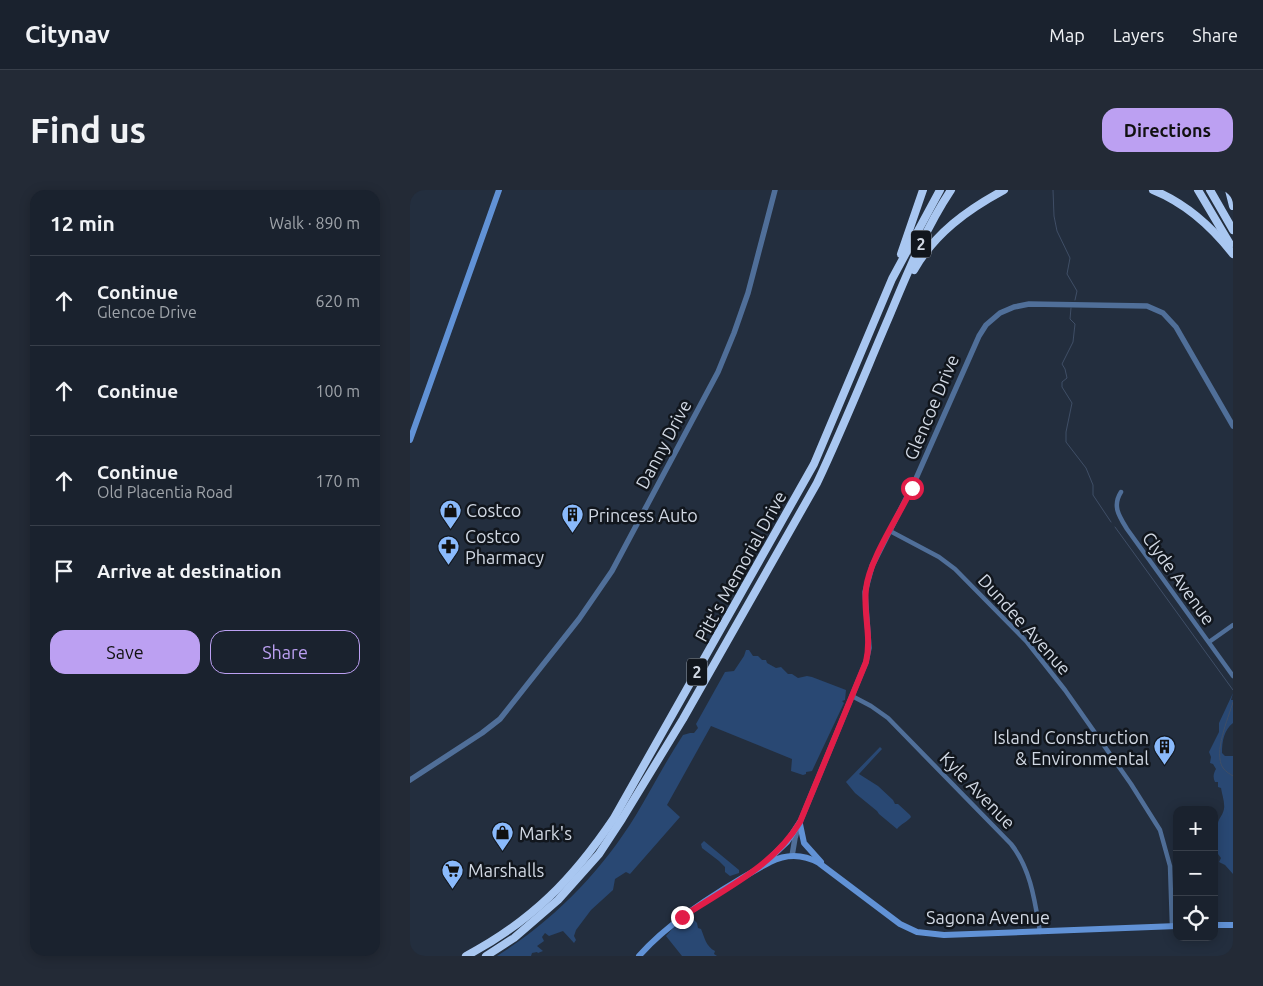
<!DOCTYPE html>
<meta charset="utf-8">
<style>
body{margin:0;font-family:Ubuntu,sans-serif;background:#232a36;color:#f1f3f6}
.controls{position:absolute;right:15px;bottom:15px;display:grid;overflow:hidden;border-radius:10px;box-shadow:0 2px 12px #0003}
.controls button{width:45px;height:45px;display:grid;place-items:center;padding:0;border:0;border-bottom:1px solid #383f4a;background:#1a222e;color:#f1f3f6;font:25px sans-serif}
.stop{position:absolute;width:15px;height:15px;margin:-11px;border:4px solid #e11d48;border-radius:50%;background:#fff}
.stop.end{background:#e11d48;border-color:#fff;box-shadow:0 1px 5px #0008}
.list{margin:0;padding:0;list-style:none}
h2{display:flex;justify-content:space-between;align-items:center;height:65px;margin:0;padding:0 20px;font-size:21px}
h2 small{font-size:16px;font-weight:400;color:#9fa4aa}
.list li{display:grid;grid-template-columns:32px 1fr auto;gap:15px;align-items:center;box-sizing:border-box;height:90px;padding:0 20px;border-top:1px solid #383f4a}
.list b{display:block;font-size:19px;white-space:nowrap}
.list p{margin:0;font-size:16px;white-space:nowrap;color:#9fa4aa}
.list em{font-size:16px;font-style:normal;color:#9fa4aa}
.actions{display:flex;gap:10px;padding:15px 20px}
.actions a{flex:1;padding:11px 0;border:1px solid #bca0f2;border-radius:15px;text-align:center;font-size:18px;color:#bca0f2}
.actions .main{background:#bca0f2;color:#111}
.icon{flex:none;width:28px;height:28px;fill:none;stroke:currentColor;stroke-width:2;stroke-linecap:round;stroke-linejoin:round}
.map{position:relative;flex:none;width:823px;height:766px;overflow:hidden;border-radius:15px}
header{display:flex;align-items:center;gap:30px;box-sizing:border-box;height:70px;padding:0 25px;background:#1a222e;border-bottom:1px solid #383f4a}
header strong{font-size:24px}
nav{display:flex;gap:28px;margin-inline-start:auto;font-size:18px}
.intro{display:flex;align-items:center;justify-content:space-between;box-sizing:border-box;height:120px;padding:0 30px}
h1{margin:0;font-size:35px}
.button{padding:12px 22px;border-radius:15px;background:#bca0f2;color:#111;font-size:18px;font-weight:700}
main{display:flex;gap:30px;padding:0 30px}
aside{flex:1;background:#1a222e;border-radius:15px;box-shadow:0 2px 12px #0003}
.map>svg:first-child{display:block}
</style>
<header>
<strong>Citynav</strong>
<nav><a>Map</a><a>Layers</a><a>Share</a></nav>
</header>
<div class="intro"><h1>Find us</h1><a class="button">Directions</a></div>
<main>
<aside>
<h2>12 min<small>Walk · 890 m</small></h2>
<ul class="list">
<li><svg class="icon" aria-label="ahead" viewBox="0 0 24 24"><path d="M12 20V5M6 11l6-6 6 6"/></svg><div><b>Continue</b><p>Glencoe Drive</p></div><em>620 m</em></li>
<li><svg class="icon" aria-label="ahead" viewBox="0 0 24 24"><path d="M12 20V5M6 11l6-6 6 6"/></svg><div><b>Continue</b></div><em>100 m</em></li>
<li><svg class="icon" aria-label="ahead" viewBox="0 0 24 24"><path d="M12 20V5M6 11l6-6 6 6"/></svg><div><b>Continue</b><p>Old Placentia Road</p></div><em>170 m</em></li>
<li><svg class="icon" aria-label="arrive" viewBox="0 0 24 24"><path d="M6 21V4h12l-3 4 3 4H6"/></svg><div><b>Arrive at destination</b></div></li>
</ul>
<div class="actions"><a class="main">Save</a><a>Share</a></div>
</aside>
<div class="map">
<svg width="823" height="766" viewBox="0 0 823 766">
<rect width="100%" height="100%" fill="#232e3e"/>
<g fill="#294873">
<path d="M336,460H339L343,466H348L352,470H356L357,473L366,478L371,477L378,484H382L388,488L397,486L402,487L436,500L435,510L432,511L434,513L402,581L396,582V584L393,585L381,581L382,569L301,536L257,615L270,627L220,684L216,682L205,689L203,700L181,720L166,740L164,746L166,750L164,753L153,741L139,746L135,743L132,747L134,751L127,756L133,761L128,763L127,762L122,763L121,766H87C144,730 191,682 226,625C242,598 256,571 273,545L280,543H284L288,538L286,534L315,482L324,481L334,466Z"/>
<path d="M823,503L821,510H823V533C814,540 812,551 812,563L815,566H823V684L815,675L809,672L811,668L808,664H804V641H807L808,639C806,630 812,628 814,619C815,612 812,605 811,598L808,597V592H805C803,588 803,584 806,579L803,574L800,573L801,567L799,562L809,542V533Z"/>
<path d="M470,557L472,559L449,584L468,596L483,610L485,614H488L500,625L501,627C497,632 491,634 487,639L469,624L467,621L445,603L436,592Z"/>
<polygon points="294,651 329,680 329,683 320,686 315,682 315,677 309,671 292,658 291,654"/>
<path d="M281,728V730L283,729L287,733L288,738L291,739C294,746 296,757 305,761L304,764L307,766H272L256,746L263,738Z"/>
</g>
<g fill="none" stroke-linecap="round" stroke-linejoin="round">
<g stroke="#3f4e66" stroke-width="1">
<polyline points="643,0 644,26 647,41 660,68 657,84 667,101 665,110"/>
<polyline points="661,118 660,129 665,134 663,152 652,174 655,179 657,188 652,192 652,197 662,213 656,242 656,252 676,278 683,295 683,305 701,332"/>
<polyline points="705,337 823,500"/>
<path d="M823,512C818,529 803,563 813,578C816,582 820,584 823,586"/>
</g>
<g stroke="#506f99" stroke-width="4.5">
<path d="M711,302C702,316 709,326 717,339L823,486"/>
<polyline points="480,341 529,367 545,379 617,452 655,500 721,594 750,640 760,676 762,736"/>
<polyline points="799,452 823,435"/>
<path d="M442,506L461,516L478,528L601,654C621,679 625,712 630,742"/>
</g>
<g stroke="#506f99" stroke-width="5.5">
<polyline points="0,590 72,543 90,529 169,429 202,381 308,182 324,143 338,103 365,0"/>
<polyline points="382,666 385,648 390,632 456,472 459,458 455,402 462,376 504,293 569,146 576,135 590,123 604,117 619,114 737,116 753,123 766,137 823,236"/>
</g>
<g stroke="#6192d6" stroke-width="6">
<polyline points="0,250 89,0"/>
<polyline points="390,634 394,653 411,672"/>
<polyline points="359,669 377,652 390,632"/>
<polyline points="804,735 823,735"/>
<path d="M229,766C260,730 318,695 360,672C376,664 393,664 409,673L490,734L507,742L534,745L767,736"/>
</g>
<g stroke="#a9c7f1" stroke-width="8">
<path d="M743,0C775,13 802,37 823,64"/>
<polyline points="788,0 820,54"/>
<polyline points="800,0 823,40"/>
<polyline points="819,0 823,16"/>
<polyline points="491,64 513,0"/>
<path d="M504,80C525,43 557,20 594,0"/>
<path d="M56,766C122,731 163,689 204,628L404,274L482,89L530,0"/>
<path d="M76,766L104,748L148,710L189,664L212,629L273,529L407,293C433,238 455,183 479,127C497,84 515,39 541,0"/>
</g>
</g>
<g fill="none" stroke-linecap="round" stroke-linejoin="round">
<path stroke="#e11d48" stroke-width="6" d="M272,727C314,699 363,677 390,632L456,472C462,447 453,423 456,399C459,370 489,326 502,298"/>
</g>
<defs>
<symbol id="shop-pin" viewBox="-11 -11 22 30"><path d="M0 17L-7.5 6A9.5 9.5 0 1 1 7.5 6Z" fill="#8abafc" stroke="#11161d"/><path d="M-5-2.5h2.3a2.7 3.5 0 0 1 5.4 0H5L5.5 6h-11ZM-1.5-2.5h3a1.5 2.3 0 0 0-3 0Z" fill="#111"/></symbol>
<symbol id="building-pin" viewBox="-11 -11 22 30"><path d="M0 17L-7.5 6A9.5 9.5 0 1 1 7.5 6Z" fill="#8abafc" stroke="#11161d"/><path d="M-4-6H4V6H1V3H-1V6H-4ZM-2.5-4.3h1.7v1.8h-1.7ZM.8-4.3h1.7v1.8H.8ZM-2.5-1h1.7V.8h-1.7ZM.8-1h1.7V.8H.8Z" fill="#111"/></symbol>
<symbol id="pharmacy-pin" viewBox="-11 -11 22 30"><path d="M0 17L-7.5 6A9.5 9.5 0 1 1 7.5 6Z" fill="#8abafc" stroke="#11161d"/><path d="M-2-6h4v4h4v4h-4v4h-4v-4h-4v-4h4Z" fill="#111"/></symbol>
<symbol id="supermarket-pin" viewBox="-11 -11 22 30"><path d="M0 17L-7.5 6A9.5 9.5 0 1 1 7.5 6Z" fill="#8abafc" stroke="#11161d"/><path d="M-6-5.5h2.5l.6 2H6L4.5 2H-2.5L-4.4-4H-6ZM-1.5 3.2a1.3 1.3 0 1 0 .1 0ZM3 3.2a1.3 1.3 0 1 0 .1 0Z" fill="#111"/></symbol>
</defs>
<g fill-rule="evenodd">
<use href="#shop-pin" x="28" y="308" width="25" height="34"/>
<use href="#building-pin" x="150" y="312" width="25" height="34"/>
<use href="#pharmacy-pin" x="26" y="344" width="25" height="34"/>
<use href="#building-pin" x="742" y="544" width="25" height="34"/>
<use href="#shop-pin" x="80" y="630" width="25" height="34"/>
<use href="#supermarket-pin" x="30" y="668" width="25" height="34"/>
</g>
<g text-anchor="middle" dominant-baseline="central" stroke-width="5" stroke-linejoin="round" paint-order="stroke">
<g fill="#11161d" stroke="#979ea8" stroke-width="1">
<rect x="501" y="40.5" width="20" height="27" rx="4"/>
<rect x="277" y="468.5" width="20" height="27" rx="4"/>
</g>
<g font-size="16" font-weight="bold" fill="#d1d8e3">
<text x="511" y="54">2</text>
<text x="287" y="482">2</text>
</g>
<g font-size="18" fill="#d1d8e3" stroke="#11161d">
<text transform="translate(521 217) rotate(-67)">Glencoe Drive</text>
<text transform="translate(253 254) rotate(-62)">Danny Drive</text>
<text transform="translate(330 376) rotate(-61)">Pitt's Memorial Drive</text>
<text transform="translate(769 388) rotate(54)">Clyde Avenue</text>
<text transform="translate(615 434) rotate(48)">Dundee Avenue</text>
<text transform="translate(568 600) rotate(46)">Kyle Avenue</text>
<text x="578" y="727">Sagona Avenue</text>
</g>
<g font-size="18" fill="#d1d8e3" stroke="#11161d" text-anchor="start">
<text x="56" y="320">Costco</text>
<text x="178" y="325">Princess Auto</text>
<text x="55" y="346">Costco<tspan x="55" dy="21">Pharmacy</tspan></text>
<text x="739" y="547" text-anchor="end">Island Construction<tspan x="739" dy="21">&amp; Environmental</tspan></text>
<text x="109" y="643">Mark's</text>
<text x="58" y="680">Marshalls</text>
</g>
</g>
</svg>
<div class="controls">
<button>+</button>
<button>−</button>
<button><svg class="icon" aria-label="locate" viewBox="0 0 24 24"><circle cx="12" cy="12" r="6"/><path d="M12 2v4M12 18v4M2 12h4M18 12h4"/></svg></button>
</div>
<div class="stop" style="left:502px;top:298px"></div>
<div class="stop end" style="left:272px;top:727px"></div>
</div>
</main>
